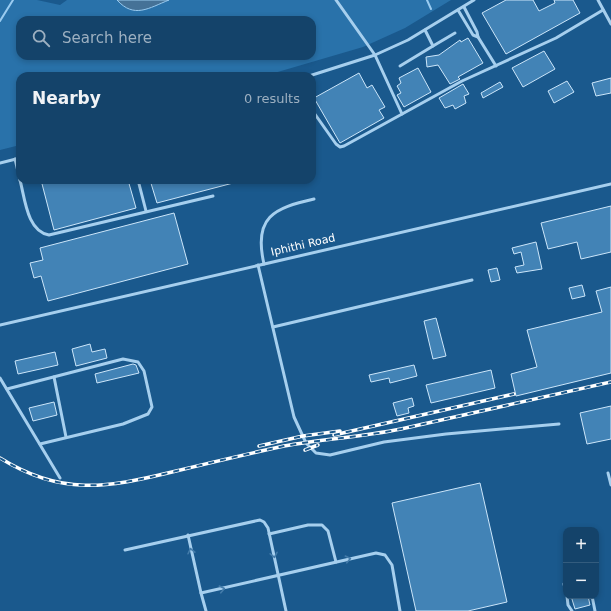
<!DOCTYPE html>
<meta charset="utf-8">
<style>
body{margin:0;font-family:"DejaVu Sans",sans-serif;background:#1d4a70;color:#f1f3f6}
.controls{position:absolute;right:12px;bottom:12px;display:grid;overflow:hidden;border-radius:8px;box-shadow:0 2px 6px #0003}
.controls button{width:36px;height:36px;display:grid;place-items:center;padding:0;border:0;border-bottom:1px solid #335c7e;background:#14436a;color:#f1f3f6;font:20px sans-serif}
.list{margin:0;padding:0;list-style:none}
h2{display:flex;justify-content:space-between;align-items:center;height:52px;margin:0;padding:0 16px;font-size:17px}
h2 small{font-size:13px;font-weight:400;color:#9db0c1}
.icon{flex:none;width:22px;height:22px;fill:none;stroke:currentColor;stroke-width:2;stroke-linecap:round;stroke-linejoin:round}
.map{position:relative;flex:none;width:611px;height:611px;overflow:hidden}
.search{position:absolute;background:#14436a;box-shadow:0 2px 6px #0003;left:16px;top:16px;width:300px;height:44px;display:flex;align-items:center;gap:10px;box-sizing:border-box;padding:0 14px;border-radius:12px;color:#9db0c1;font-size:15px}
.panel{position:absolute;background:#14436a;box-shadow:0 2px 6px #0003;left:16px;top:72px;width:300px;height:112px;border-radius:12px}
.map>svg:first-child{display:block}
</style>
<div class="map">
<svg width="611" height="611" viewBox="0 0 611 611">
<rect width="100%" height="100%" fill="#1a598d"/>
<path fill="#2972aa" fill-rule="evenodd" d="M0,0H37L60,5L67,0H117C134,19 149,8 169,0H451L405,28L363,47L264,76H20V145L0,150ZM20,20H312V56H20Z"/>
<path fill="#457297" stroke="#99cbf0" d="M117,0H169C149,8 134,19 117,0Z"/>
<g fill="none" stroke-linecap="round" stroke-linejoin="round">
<g stroke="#99cbf0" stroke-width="2">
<polyline points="427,0 431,9"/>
<polyline points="0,21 13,0"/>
</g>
</g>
<g fill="#4283b6" stroke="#cce6fa">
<polygon points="506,0 533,0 539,11 555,3 554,0 573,0 580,13 506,54 482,13"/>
<polygon points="468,38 483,63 458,77 460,79 450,84 438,65 427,67 426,57 439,55 460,40 461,42"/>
<polygon points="544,51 555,69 523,87 512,68"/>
<polygon points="418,68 431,92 404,107 397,95 401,93 397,86 401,83 399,78"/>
<polygon points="359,73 367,88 372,85 385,107 379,110 384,118 340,143 314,98"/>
<polygon points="611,78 611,93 596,96 592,83"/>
<polygon points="567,81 574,92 554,103 548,91"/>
<polygon points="500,82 503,87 483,98 481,93"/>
<polygon points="463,84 469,94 464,96 466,103 455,109 453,105 445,108 439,98"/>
<polygon points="41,180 128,180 136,208 54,230"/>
<polygon points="150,180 236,180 237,182 157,203"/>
<polygon points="611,206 611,252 581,259 577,242 548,249 541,223"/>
<polygon points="174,213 188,264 48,301 41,276 34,278 30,263 43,260 40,248"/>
<polygon points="536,242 542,269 517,273 515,267 524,265 521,252 514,254 512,248"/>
<polygon points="497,268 500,280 491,282 488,270"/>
<polygon points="582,285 585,296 572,299 569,288"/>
<polygon points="611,287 611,373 516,396 511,374 537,367 527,330 602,312 596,291"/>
<polygon points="436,318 446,356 433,359 424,321"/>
<polygon points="90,344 92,352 105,349 107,358 76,366 72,349"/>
<polygon points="55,352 58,365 18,374 15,361"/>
<polygon points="133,364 136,365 139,373 97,383 95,374"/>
<polygon points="414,365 417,376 390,383 389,378 371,382 369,375"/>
<polygon points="491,370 495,388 431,403 426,385"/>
<polygon points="412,398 414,406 408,408 409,413 397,416 393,403"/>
<polygon points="54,402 57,415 33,421 29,408"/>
<polygon points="611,406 611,439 587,444 580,413"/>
<polygon points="480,483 507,602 468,611 416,611 392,503"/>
<polygon points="571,596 588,596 590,605 575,609"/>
</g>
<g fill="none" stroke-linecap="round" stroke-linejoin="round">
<g stroke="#a6cfee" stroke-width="3">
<polyline points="336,0 375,55 402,114"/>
<polyline points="598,0 611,24"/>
<polyline points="464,7 477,32 478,37 496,66"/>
<polyline points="458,10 473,35 478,37"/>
<polyline points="433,46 455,33"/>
<polyline points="400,66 433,46 425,30"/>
<polyline points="309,76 375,55 408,40 474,0"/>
<polyline points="312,110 336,144 340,147 344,146 462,81 556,38 603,10"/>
<polyline points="15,159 20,180"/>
<polyline points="0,163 20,158"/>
<path d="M20,180C25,199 27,231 49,235L213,196"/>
<polyline points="138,180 146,211"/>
<path d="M264,264C253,217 274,208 314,199"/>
<polyline points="258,265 294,417 306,443 316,453 330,455 384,442 446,434 559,424"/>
<polyline points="0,325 611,184"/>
<polyline points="273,327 472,280"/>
<polyline points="54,377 66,437"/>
<polyline points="0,378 60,478"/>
<polyline points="7,389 123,359 138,362 144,371 152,407 148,414 123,424 40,444"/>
<polyline points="608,473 611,485"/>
<polyline points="269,534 308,525 322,525 328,531 336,562"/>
<polyline points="188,535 201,593"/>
<polyline points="125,550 260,520 264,522 268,528 286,611"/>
<polyline points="564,584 566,593"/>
<polyline points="567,596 568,605 572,611"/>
<polyline points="592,596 595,611"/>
<polyline points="206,611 201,593 376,553 385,555 392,565 400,611"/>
</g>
<defs>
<g id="rail">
<polyline points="334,435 514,394"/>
<polyline points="259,446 303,436 340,431"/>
<polyline points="305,450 318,445"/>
<path d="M0,458C61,496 106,488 172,472C209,463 247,454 284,446C323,439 362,437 401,429L611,382"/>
</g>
</defs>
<use href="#rail" stroke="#fff" stroke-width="3.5"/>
<use href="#rail" stroke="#1a598d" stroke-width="2" stroke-dasharray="6" stroke-linecap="butt"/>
</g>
<defs><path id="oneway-chevron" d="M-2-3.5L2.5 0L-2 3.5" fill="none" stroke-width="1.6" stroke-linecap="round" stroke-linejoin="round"/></defs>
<g stroke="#447caa">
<use href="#oneway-chevron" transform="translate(191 551) rotate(-103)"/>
<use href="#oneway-chevron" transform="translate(274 555) rotate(78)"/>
<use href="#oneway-chevron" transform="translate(348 559) rotate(-13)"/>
<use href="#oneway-chevron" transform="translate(222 589) rotate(-13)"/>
</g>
<g text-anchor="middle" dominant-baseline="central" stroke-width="3.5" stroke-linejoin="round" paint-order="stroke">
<g font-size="11" fill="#fff" stroke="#1a598d">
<text transform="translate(303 245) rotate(-13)">Iphithi Road</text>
</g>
</g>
</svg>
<div class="controls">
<button>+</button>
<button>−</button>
</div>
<div class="search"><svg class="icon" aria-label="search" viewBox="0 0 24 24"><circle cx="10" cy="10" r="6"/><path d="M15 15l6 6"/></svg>Search here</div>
<section class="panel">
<h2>Nearby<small>0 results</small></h2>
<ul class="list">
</ul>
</section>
</div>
